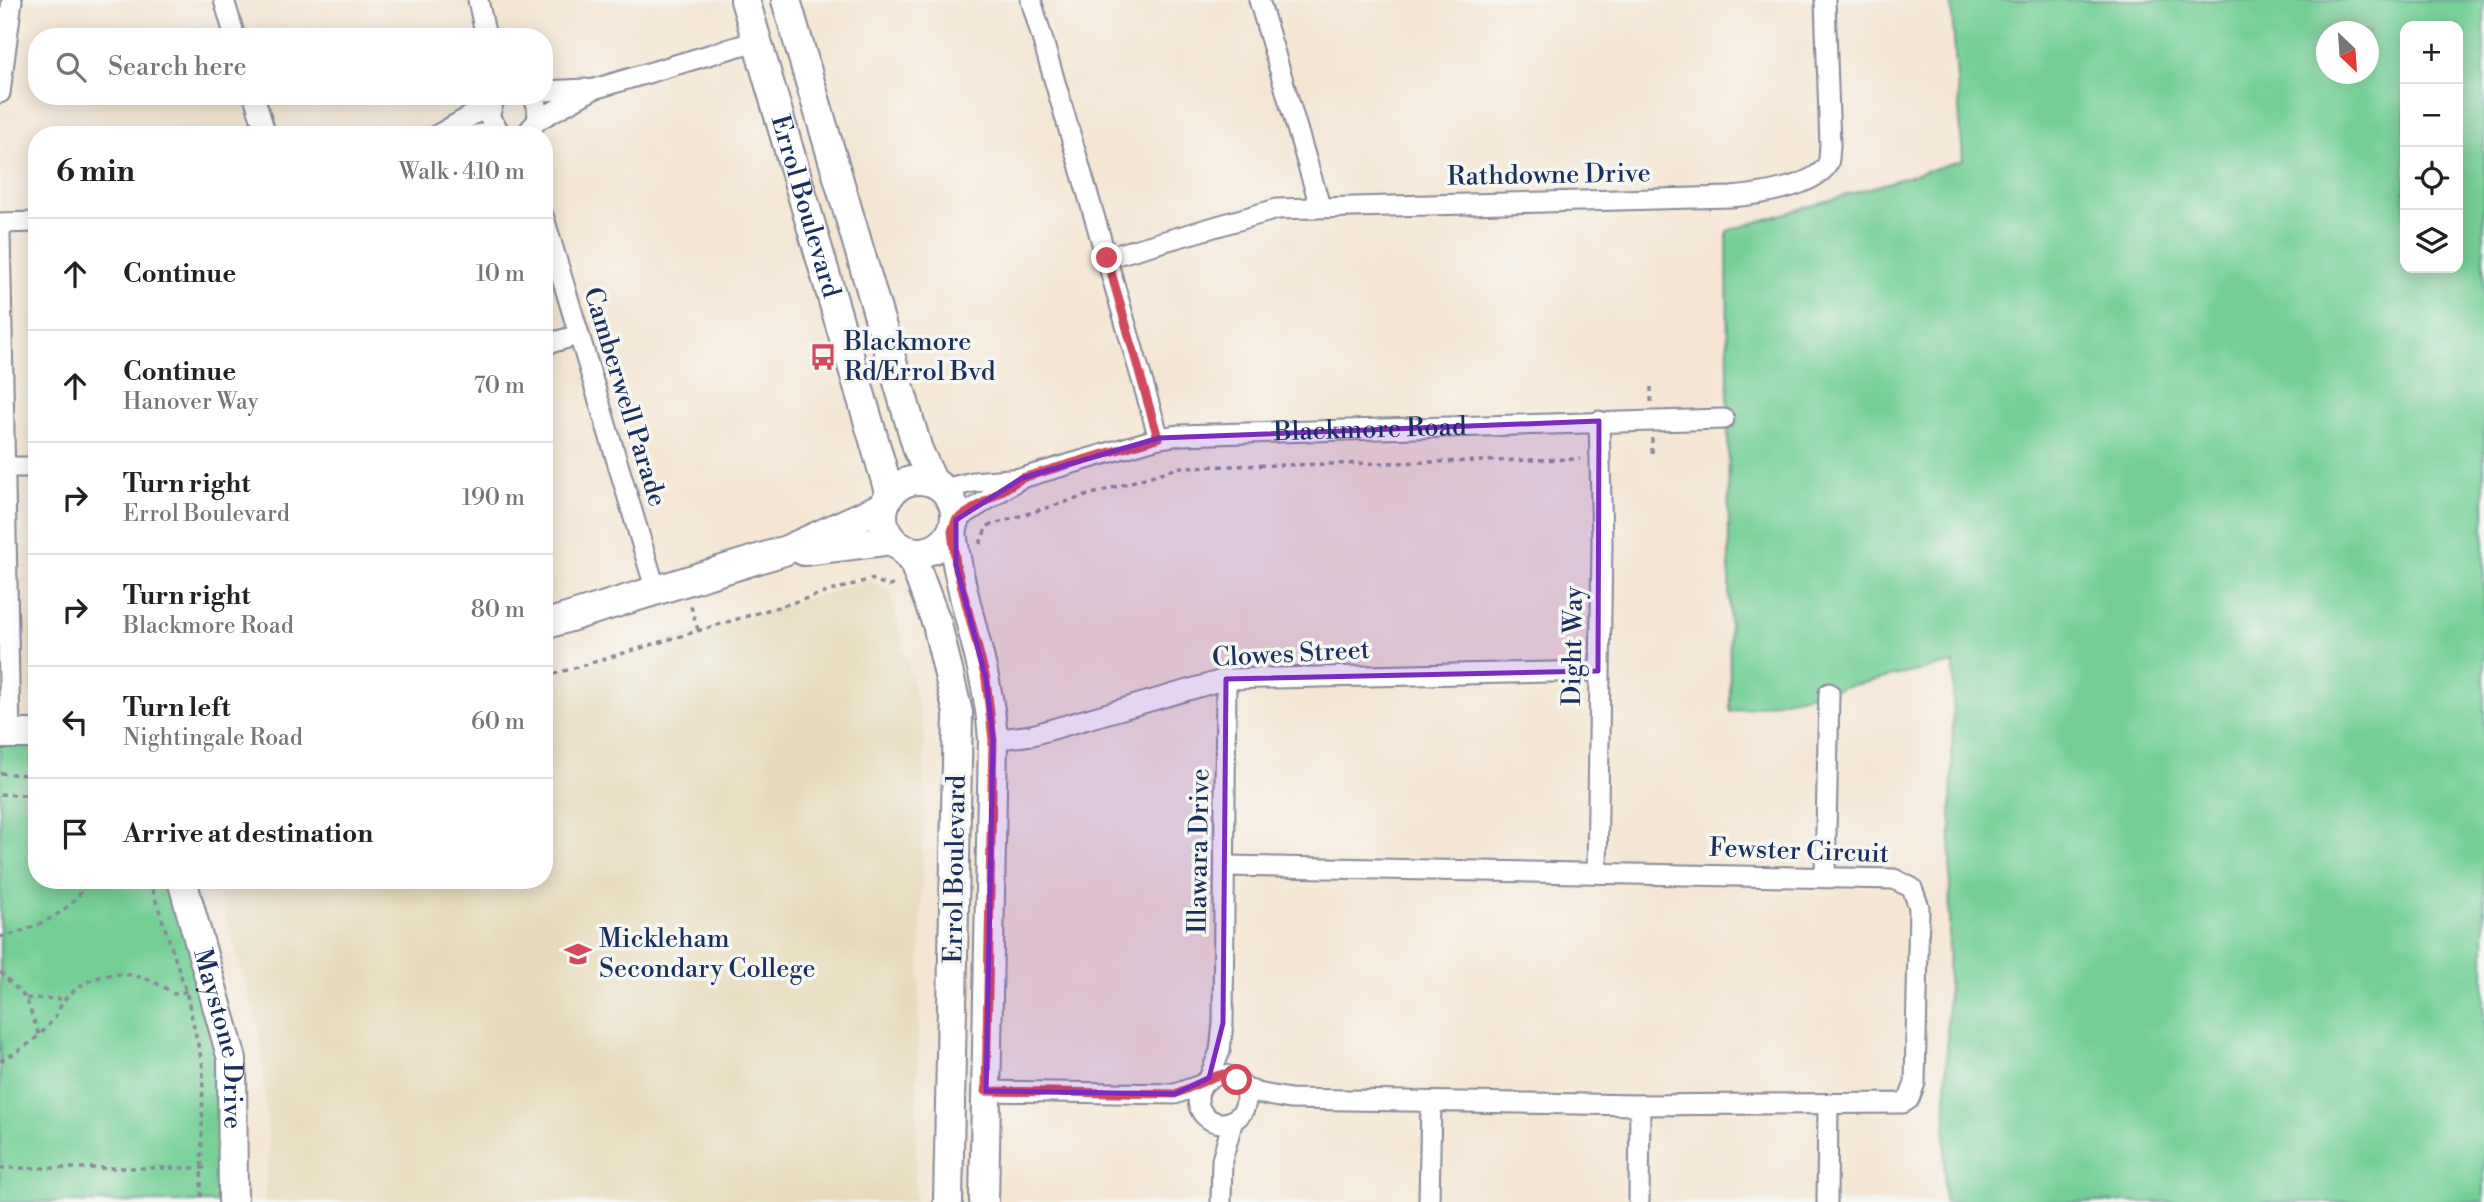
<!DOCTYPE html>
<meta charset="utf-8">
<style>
body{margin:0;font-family:"Libre Bodoni",serif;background:#f6f6f6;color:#222}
.controls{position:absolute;right:21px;top:21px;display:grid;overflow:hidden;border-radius:14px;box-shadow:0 4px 18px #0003}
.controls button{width:63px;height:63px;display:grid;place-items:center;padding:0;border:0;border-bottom:2px solid #e0e0e0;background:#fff;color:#222;font:35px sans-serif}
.compass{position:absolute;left:2316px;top:21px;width:63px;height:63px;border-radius:50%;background:#fff;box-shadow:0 4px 18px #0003;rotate:155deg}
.stop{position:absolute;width:21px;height:21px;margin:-16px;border:5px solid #d1495b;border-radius:50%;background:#fff}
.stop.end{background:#d1495b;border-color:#fff;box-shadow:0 2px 7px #0008}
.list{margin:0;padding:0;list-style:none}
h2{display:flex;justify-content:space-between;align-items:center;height:91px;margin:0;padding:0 28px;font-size:30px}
h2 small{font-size:23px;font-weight:400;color:#767676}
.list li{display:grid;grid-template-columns:46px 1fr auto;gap:21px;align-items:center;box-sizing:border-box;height:112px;padding:0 28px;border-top:2px solid #e0e0e0}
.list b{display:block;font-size:26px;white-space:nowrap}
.list p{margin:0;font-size:23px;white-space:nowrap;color:#767676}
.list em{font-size:23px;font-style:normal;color:#767676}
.icon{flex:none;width:38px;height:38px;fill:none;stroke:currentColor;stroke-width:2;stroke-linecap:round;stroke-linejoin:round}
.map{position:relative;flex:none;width:2484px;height:1202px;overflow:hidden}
.search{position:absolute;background:#fff;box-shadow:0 4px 18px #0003;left:28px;top:28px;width:525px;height:77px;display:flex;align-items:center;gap:18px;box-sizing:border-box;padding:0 24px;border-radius:28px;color:#767676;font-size:26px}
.panel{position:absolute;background:#fff;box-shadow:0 4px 18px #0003;left:28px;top:126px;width:525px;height:763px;border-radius:28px}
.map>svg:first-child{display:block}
</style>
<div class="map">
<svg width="2484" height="1202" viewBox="0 0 2484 1202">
<rect width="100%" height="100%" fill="#f6f6f2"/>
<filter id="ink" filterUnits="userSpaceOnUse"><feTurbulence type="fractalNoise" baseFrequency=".0143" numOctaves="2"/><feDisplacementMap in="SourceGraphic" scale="14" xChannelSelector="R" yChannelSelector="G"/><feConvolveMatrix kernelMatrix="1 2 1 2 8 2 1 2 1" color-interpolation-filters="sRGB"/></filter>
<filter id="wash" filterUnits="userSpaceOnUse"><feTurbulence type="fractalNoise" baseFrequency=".00686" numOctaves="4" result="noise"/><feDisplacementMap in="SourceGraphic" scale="28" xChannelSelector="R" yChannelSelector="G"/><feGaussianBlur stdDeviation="1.57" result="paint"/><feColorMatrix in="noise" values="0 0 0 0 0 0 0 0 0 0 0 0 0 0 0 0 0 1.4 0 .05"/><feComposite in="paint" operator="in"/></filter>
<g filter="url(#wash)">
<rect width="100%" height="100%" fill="#f5e6d3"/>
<polygon fill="#e7daba" points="870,580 890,591 925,733 915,1202 264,1202 269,1145 259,1027 214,880 544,880 544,677"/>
<g fill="#75cf95" stroke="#487f7a" stroke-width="2" fill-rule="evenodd">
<path d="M1951,0H2484V1202H1944L1954,663L1730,712L1727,231L1963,160ZM2405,26H2458V268H2405ZM2326,32H2368V74H2326Z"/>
<polygon points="0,734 37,734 37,880 182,880 215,991 233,1202 0,1202"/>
</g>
</g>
<g filter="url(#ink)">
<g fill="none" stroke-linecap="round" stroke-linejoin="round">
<defs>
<g id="street">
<polyline points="224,0 235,37"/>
<polyline points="478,0 486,37"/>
<polyline points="1031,0 1159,438"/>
<polyline points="1259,0 1320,206"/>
<polyline points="544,91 586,89"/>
<polyline points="0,93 12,0"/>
<polyline points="254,96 266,135"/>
<polyline points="495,97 489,117 502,135"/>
<polyline points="538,120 594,89 756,41"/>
<polyline points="437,135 490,105"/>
<polyline points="476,135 497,132"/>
<polyline points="525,135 538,120 537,105 532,96"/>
<polyline points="544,218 656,591"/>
<polyline points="0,223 37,222"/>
<polyline points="0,232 10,733"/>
<path d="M1106,258L1277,209L1731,197C1755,195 1817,187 1828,163C1830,158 1829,151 1830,146L1825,0"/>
<polyline points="544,345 578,335"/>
<polyline points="7,467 37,467"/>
<path id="s1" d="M943,489L973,482L1022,478L1159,438L1180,435L1724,419"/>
<polyline points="956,520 1018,480"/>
<polyline points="993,740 1032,735 1226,679 1598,671"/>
<polyline points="1226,866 1894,879 1912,888 1919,907 1915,1083 1909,1099 1903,1103 1640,1105 1290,1099 1257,1093 1242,1086"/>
<polyline points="1597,872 1602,543 1599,421"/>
<polyline points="1825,876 1829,693"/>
<circle cx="1222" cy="1099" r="24"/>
<polyline points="1209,1078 1220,1051 1223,1023 1226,679"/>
<polyline points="986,1091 1175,1094 1203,1084"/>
<polyline points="1221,1202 1222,1160 1233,1120"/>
<polyline points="1429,1202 1431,1102"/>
<polyline points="1639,1202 1640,1105"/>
<polyline points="1827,1202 1828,1105"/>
</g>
<g id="secondary">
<path id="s2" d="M745,0L890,495"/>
<polyline points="786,0 918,450 933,482"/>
<circle cx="919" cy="516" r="36"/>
<path d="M952,531C960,602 989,669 993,740L984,1202"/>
<polyline points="902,548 914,563 937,624 958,713 948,1202"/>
<polyline points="804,551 892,540"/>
<polyline points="544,625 784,551 884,506"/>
<polyline points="0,734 37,734"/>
<path id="s3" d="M182,880L232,1059L233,1202"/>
</g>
</defs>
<use href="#street" stroke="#888a98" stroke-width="23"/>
<use href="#secondary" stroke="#888a98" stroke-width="32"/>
<g stroke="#888a98" stroke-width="3.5" stroke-dasharray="5 5" stroke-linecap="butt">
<polyline points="1651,387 1651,403"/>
<polyline points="1652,438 1652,457"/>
<polyline points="980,544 987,526 1181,467 1580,459"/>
<polyline points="691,606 698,630"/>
<polyline points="544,677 871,579 889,586 897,584"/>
<polyline points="0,773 37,776"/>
<polyline points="0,794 37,796"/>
<polyline points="149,880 186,991 203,1067 201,1202"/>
<path d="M0,937C32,930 74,913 88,880"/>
<polyline points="0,972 26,998 39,1035"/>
<polyline points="26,998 64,999"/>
<path d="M0,1061C22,1050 41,1037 55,1017C59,1011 61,1003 66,998C98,965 140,969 174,994L188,991"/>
<polyline points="0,1168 210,1168"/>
</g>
<use href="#street" stroke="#fff" stroke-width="19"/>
<use href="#secondary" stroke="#fff" stroke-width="28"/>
</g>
</g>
<g fill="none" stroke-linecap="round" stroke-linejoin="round" filter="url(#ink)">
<polyline stroke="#d1495b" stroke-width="9" points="1107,258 1158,438 1022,478 956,520 952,531 956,565 986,679 993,740 986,1091 1175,1094 1216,1076 1223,1074 1237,1080"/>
</g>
<path fill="#7b2cbf" fill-opacity="0.2" stroke="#7b2cbf" stroke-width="5" stroke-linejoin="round" d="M1599,421L1598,671L1226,679L1223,1023L1209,1078L1175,1094L986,1091L993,740L986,679L956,565V520L1022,478L1159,438Z"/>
<defs>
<symbol id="bus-bare" viewBox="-9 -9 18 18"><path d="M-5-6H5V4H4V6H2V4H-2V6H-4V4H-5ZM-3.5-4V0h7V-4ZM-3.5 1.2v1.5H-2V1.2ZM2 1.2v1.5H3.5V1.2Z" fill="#d1495b" stroke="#f6f6f2" stroke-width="2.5" paint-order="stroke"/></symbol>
<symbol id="school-bare" viewBox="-9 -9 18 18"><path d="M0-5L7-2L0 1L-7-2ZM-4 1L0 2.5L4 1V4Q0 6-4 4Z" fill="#d1495b" stroke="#f6f6f2" stroke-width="2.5" paint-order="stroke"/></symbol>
</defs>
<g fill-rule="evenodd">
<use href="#bus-bare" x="804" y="338" width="38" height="38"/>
<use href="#school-bare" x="559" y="935" width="38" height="38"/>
</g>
<g text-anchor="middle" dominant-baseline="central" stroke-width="7" stroke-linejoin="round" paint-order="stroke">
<g font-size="26" fill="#1b2f5e" stroke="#f6f6f2">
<text transform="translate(1549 175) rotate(-1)">Rathdowne Drive</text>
<text stroke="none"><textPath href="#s2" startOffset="215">Errol Boulevard</textPath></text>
<text transform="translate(625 397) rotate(73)">Camberwell Parade</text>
<text stroke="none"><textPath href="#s1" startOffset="434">Blackmore Road</textPath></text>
<text transform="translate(1573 646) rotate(-89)">Dight Way</text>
<text transform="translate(1291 654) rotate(-3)">Clowes Street</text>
<text transform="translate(1199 851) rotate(-89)">Illawara Drive</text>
<text transform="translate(1799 851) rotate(2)">Fewster Circuit</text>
<text transform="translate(955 869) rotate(-89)">Errol Boulevard</text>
<text stroke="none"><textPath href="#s3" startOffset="164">Maystone Drive</textPath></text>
</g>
<g font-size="26" fill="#1b2f5e" stroke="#f6f6f2" text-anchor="start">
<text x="844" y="342">Blackmore<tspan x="844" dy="30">Rd/Errol Bvd</tspan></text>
<text x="599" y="939">Mickleham<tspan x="599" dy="30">Secondary College</tspan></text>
</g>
</g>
</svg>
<div class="controls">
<button>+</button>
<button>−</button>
<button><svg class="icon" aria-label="locate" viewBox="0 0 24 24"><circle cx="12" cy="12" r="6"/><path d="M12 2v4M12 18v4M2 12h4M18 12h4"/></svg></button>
<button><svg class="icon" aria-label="layers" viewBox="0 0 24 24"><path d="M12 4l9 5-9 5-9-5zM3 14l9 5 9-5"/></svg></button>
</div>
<svg class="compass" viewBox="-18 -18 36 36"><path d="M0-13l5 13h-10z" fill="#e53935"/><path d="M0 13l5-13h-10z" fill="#767676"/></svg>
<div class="stop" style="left:1237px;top:1080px"></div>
<div class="stop end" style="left:1107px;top:258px"></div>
<div class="search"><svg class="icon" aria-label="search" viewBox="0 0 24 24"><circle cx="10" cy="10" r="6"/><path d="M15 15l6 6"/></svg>Search here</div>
<section class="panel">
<h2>6 min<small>Walk · 410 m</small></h2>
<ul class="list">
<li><svg class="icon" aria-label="ahead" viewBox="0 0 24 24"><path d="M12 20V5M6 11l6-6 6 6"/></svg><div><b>Continue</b></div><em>10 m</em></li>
<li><svg class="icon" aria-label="ahead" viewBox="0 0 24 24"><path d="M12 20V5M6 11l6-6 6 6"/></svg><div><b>Continue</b><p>Hanover Way</p></div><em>70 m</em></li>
<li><svg class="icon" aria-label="right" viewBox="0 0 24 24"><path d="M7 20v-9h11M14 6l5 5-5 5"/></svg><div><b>Turn right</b><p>Errol Boulevard</p></div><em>190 m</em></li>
<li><svg class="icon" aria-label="right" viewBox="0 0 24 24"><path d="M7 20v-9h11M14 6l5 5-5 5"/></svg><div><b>Turn right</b><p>Blackmore Road</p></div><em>80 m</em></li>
<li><svg class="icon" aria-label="left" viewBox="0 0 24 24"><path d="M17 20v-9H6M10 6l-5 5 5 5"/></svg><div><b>Turn left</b><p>Nightingale Road</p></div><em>60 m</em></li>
<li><svg class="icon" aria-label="arrive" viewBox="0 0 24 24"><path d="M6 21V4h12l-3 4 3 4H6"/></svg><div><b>Arrive at destination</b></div></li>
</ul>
</section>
</div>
